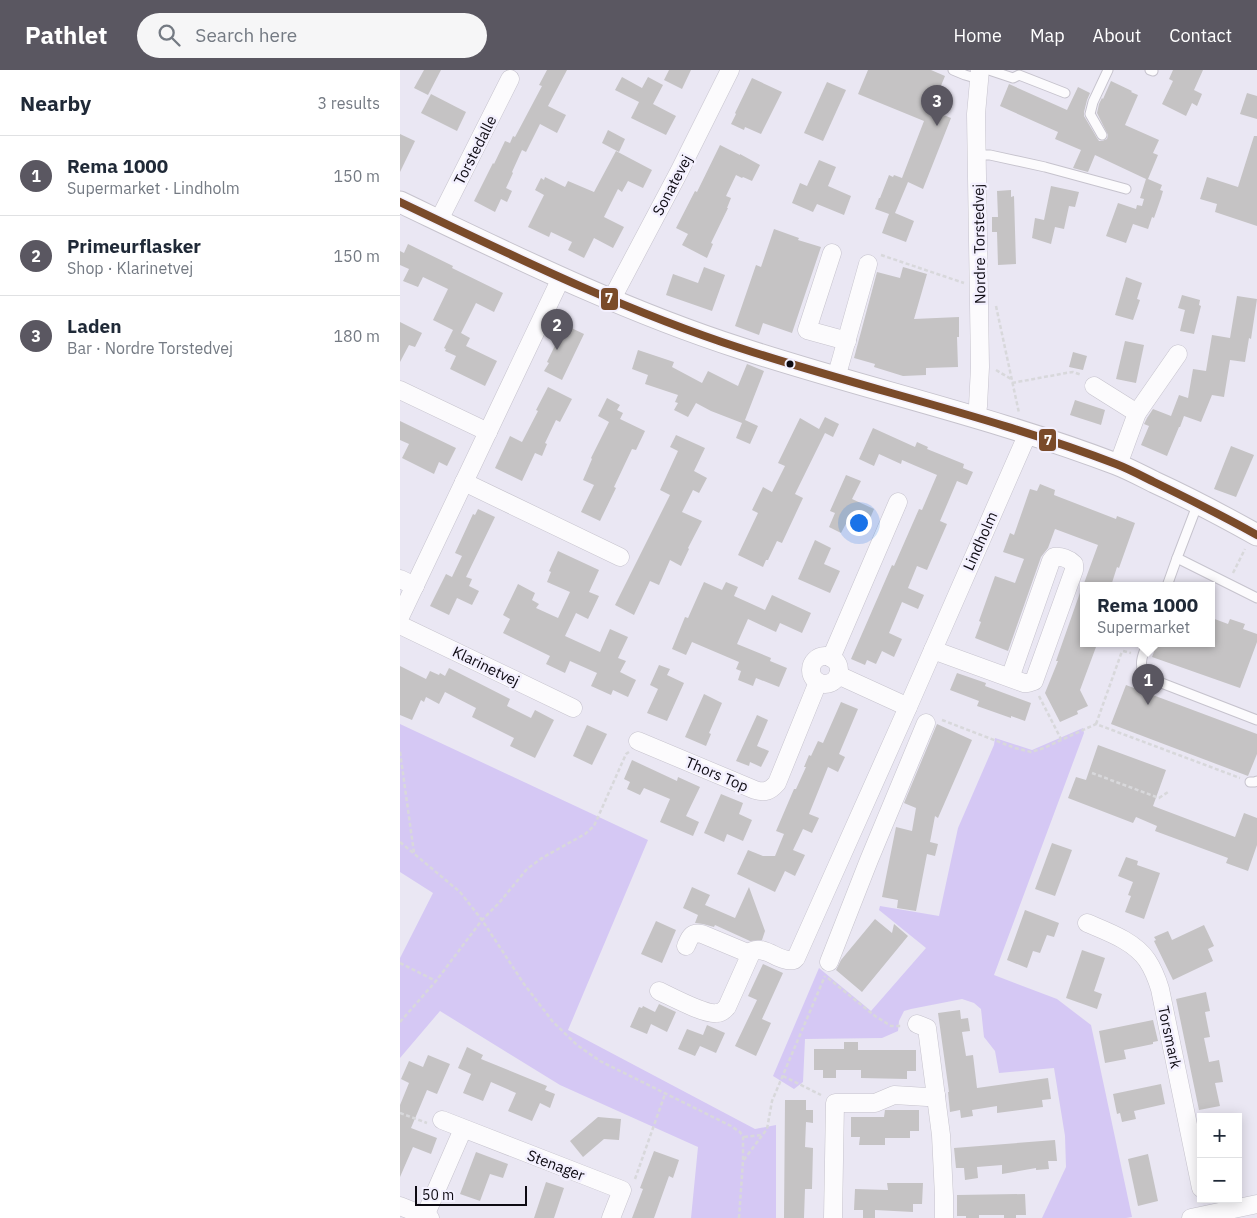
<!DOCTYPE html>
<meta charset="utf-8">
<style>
body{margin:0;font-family:"IBM Plex Sans",sans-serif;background:#f6f6f7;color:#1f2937}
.controls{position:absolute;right:15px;bottom:15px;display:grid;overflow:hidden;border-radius:0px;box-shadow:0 2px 12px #0003}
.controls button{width:45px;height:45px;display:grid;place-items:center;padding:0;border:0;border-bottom:1px solid #e0e1e3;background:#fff;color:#1f2937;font:25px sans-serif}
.scale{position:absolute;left:15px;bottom:12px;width:112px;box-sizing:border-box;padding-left:5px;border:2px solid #0d0a12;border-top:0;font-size:14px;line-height:18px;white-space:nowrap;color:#0d0a12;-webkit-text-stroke:4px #f3f0fe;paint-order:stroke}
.you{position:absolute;left:458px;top:452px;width:18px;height:18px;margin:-12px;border:4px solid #fff;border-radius:50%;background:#1a73e8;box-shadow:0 0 0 8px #1a73e833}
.badge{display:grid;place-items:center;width:32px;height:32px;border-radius:50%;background:#5a5761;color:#fff;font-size:16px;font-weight:700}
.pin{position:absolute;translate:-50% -41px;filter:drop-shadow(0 1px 2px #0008)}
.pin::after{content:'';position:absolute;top:26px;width:18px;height:15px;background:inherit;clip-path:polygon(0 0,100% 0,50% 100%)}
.popup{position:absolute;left:680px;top:512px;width:135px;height:65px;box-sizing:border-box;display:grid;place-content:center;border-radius:0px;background:#fff;filter:drop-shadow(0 1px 4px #0005);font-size:16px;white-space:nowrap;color:#747a83}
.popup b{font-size:19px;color:#1f2937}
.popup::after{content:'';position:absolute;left:50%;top:100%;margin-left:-10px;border:10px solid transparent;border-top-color:#fff}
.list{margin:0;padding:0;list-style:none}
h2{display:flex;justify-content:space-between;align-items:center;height:65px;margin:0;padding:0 20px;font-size:21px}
h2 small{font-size:16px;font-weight:400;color:#747a83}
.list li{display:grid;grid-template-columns:32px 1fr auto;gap:15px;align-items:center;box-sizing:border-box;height:80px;padding:0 20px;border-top:1px solid #e0e1e3}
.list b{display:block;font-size:19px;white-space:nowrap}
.list p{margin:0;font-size:16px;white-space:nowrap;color:#747a83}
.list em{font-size:16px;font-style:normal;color:#747a83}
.icon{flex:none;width:28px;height:28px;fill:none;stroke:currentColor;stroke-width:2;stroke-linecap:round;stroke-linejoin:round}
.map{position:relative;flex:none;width:857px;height:1148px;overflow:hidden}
header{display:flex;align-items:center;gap:30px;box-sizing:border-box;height:70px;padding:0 25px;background:#5a5761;color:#fff}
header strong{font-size:24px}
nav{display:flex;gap:28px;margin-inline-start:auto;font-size:18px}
.search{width:350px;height:45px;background:#f6f6f7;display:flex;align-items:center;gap:12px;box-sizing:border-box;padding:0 18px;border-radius:28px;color:#747a83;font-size:19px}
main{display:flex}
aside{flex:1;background:#fff}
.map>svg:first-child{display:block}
</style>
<header>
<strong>Pathlet</strong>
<div class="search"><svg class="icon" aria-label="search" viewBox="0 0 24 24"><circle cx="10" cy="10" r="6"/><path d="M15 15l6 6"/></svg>Search here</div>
<nav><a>Home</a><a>Map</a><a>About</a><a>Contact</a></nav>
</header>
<main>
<aside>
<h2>Nearby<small>3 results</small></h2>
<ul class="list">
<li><span class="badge">1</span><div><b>Rema 1000</b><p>Supermarket · Lindholm</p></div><em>150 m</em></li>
<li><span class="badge">2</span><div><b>Primeurflasker</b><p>Shop · Klarinetvej</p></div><em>150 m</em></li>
<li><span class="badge">3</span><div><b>Laden</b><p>Bar · Nordre Torstedvej</p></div><em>180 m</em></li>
</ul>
</aside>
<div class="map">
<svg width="857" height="1148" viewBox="0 0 857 1148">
<rect width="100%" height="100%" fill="#eae7f3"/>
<g fill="#d5c8f4">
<polygon points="0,654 248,770 168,960 355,1059 376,1055 376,1148 291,1148 298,1077 160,1015 40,941 0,988 0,888 33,823 0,802"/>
<polygon points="683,658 684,663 594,905 657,929 691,955 732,1147 726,1148 642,1148 666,1097 665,1066 654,998 599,1003 595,981 584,967 581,939 574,933 562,929 511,939 504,941 499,951 498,961 482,968 405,969 403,1012 394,1019 373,1006 419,898 471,941 526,878 479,840 480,836 539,846 558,758 594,675 595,668 632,680"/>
</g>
<g fill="#c5c3c4">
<polygon points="24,0 41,0 28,25 14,18"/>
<polygon points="147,0 167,0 148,36 166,45 157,63 140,54 126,82 122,80 112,102 113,103 106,118 112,121 107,132 101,129 95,142 74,131 93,93 94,94 105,71 110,73 113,66 115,67 142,16 139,15"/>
<polygon points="269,0 291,0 282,19 264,10"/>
<polygon points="468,0 531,0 545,6 538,23 539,23 537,27 546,31 541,44 551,48 523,119 508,112 495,143 514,151 506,172 482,163 489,144 475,139 479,128 480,128 489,105 493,107 494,105 502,108 524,51 458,24"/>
<polygon points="773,0 803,0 794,20 802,24 797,36 792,33 786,46 762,34 773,11 769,9"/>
<polygon points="222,7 242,18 248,7 263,15 253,34 276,46 266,65 231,48 239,32 215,20"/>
<polygon points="352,8 382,22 361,64 345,57 344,60 331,54 336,44 335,43"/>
<polygon points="711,11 732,21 731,22 738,25 725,55 759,70 753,83 758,85 748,109 762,115 760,120 763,121 761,128 754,148 752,147 748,159 733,154 726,173 706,166 718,133 736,139 737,135 742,136 744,129 740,128 746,109 695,85 688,102 673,98 681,80 655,69 658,62 600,36 609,14 667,40 678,17 690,23 687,30 684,42 684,46 697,68 699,71 702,71 707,69 708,65 697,43 699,34 702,28 703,29"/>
<polygon points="427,12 446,20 423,71 404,63"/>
<polygon points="847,23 857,26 857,49 840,44"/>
<polygon points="31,24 66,42 57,61 21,43"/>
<polygon points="208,60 225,69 219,82 202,73"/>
<polygon points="0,64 15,71 0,102"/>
<polygon points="854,66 857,66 857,156 815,142 817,134 800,129 807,107 838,117"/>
<polygon points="320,75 340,85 340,84 360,95 352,111 343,107 342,108 336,105 326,126 331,128 327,138 328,138 311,173 313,174 307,188 282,175 288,164 276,158 295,121 297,122"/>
<polygon points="216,81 252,100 243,118 228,111 222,122 218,119 204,147 224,157 213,178 194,168 184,188 168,180 172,172 151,162 149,167 128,157 144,125 135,120 141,108 144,110 145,107 165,117 168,111 194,122"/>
<polygon points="419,90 436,97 428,116 451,126 444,145 417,134 413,142 392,133 400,113 407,116"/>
<polygon points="651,116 679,122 675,137 669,136 664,159 655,157 651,174 632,168 635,148 644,150"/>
<polygon points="611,120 611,127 614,126 616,194 598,195 597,162 592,162 592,147 598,147 597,121"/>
<polygon points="374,159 399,168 398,170 421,177 392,263 363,253 359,265 335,256 356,195 361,197"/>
<polygon points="8,174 53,196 52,198 103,223 94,242 76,233 61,263 70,268 66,276 97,291 85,316 50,299 56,286 45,281 46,279 44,278 53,260 33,250 48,219 23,207 18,217 3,211 9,199 0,195 0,181 4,183"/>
<polygon points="304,197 325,205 312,241 266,225 273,204 298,213"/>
<polygon points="503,197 527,204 514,249 559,247 559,267 557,267 558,297 526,298 526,305 503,306 474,297 475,294 454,288 477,202 500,208"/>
<polygon points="726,207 742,213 737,229 740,230 733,250 715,245"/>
<polygon points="782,225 800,230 799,235 801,236 794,264 780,261 785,240 778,238"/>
<polygon points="837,226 857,229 851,269 849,268 845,292 830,290 824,327 812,325 801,352 784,346 780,357 779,357 767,386 741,375 749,356 744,354 747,348 753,339 771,346 779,325 788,328 793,299 806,301 812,265 830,268"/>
<polygon points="0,252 22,263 15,277 9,275 0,292"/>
<polygon points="165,255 184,264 162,310 144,301 149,293 147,292"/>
<polygon points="725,271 744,275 736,313 716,309"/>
<polygon points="238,280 274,292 272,297 302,313 308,301 338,316 347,294 364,301 345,350 358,356 350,374 336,368 342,353 311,341 296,333 288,347 274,340 278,333 275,332 278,325 245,314 248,305 232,299"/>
<polygon points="673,282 687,286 683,300 669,297"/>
<polygon points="148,317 172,329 160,352 156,350 145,373 147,374 142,386 135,383 122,411 95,398 110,366 122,372 138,341 136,340"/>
<polygon points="207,328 220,335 217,340 223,343 220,349 245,361 236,380 232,379 214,417 216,418 200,451 181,442 194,415 183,410 192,389 191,388 209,352 198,346"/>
<polygon points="675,330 705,340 701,355 670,345"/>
<polygon points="425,347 439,354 433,367 425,363 395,424 403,428 382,473 377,471 368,490 366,490 363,497 338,485 358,443 352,440 363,417 372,422 385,396 378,393 400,348 419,359"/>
<polygon points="0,351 56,378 47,396 39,392 34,404 2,388 9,374 0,370"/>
<polygon points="473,358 515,377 517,372 528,377 527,379 564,394 563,398 573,402 567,415 557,411 540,451 547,454 527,500 517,496 508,518 524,525 518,539 502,532 489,563 502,569 494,587 482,581 476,594 467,590 465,595 451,589 492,495 494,496 519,439 522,440 537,405 502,390 501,394 479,384 474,396 459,389"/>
<polygon points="276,365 305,378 294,401 307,408 299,423 293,420 282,442 302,451 288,478 289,479 281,496 270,490 259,515 250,511 234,545 215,535 270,425 260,420 278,381 270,377"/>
<polygon points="831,376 854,385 836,427 814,419"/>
<polygon points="446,405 461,411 452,429 474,439 466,458 448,450 441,463 429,457 435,443 430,441"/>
<polygon points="640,414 655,420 654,425 716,449 717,446 735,453 719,498 717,497 711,516 703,513 702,516 683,516 698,475 655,459 648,478 641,487 608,581 575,568 581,552 579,551 595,506 615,513 624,489 603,482 610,463 614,465 630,419 637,421"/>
<polygon points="78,439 95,447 66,507 72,509 69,516 79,521 72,535 57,528 49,545 30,536 46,504 52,507 62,486 55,483 73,444 75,445"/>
<polygon points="415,470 431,478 424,494 440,501 430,523 398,509"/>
<polygon points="158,481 199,500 189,522 199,526 188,549 176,543 165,566 200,582 210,559 228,567 218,588 226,591 220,602 236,610 228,627 213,620 211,625 191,616 197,603 170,591 165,603 146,594 150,586 103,563 110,549 103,545 118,514 135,523 132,530 139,534 136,538 158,548 170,522 147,512 151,502 149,501"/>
<polygon points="304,512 322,520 326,512 338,517 334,526 365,540 372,525 411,543 402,563 380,553 376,562 348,549 337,574 371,588 370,591 387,598 379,617 356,608 353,616 338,610 341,601 336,599 339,592 292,572 286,585 272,579 285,547 288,548"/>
<polygon points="682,517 684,518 684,574 696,577 680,620 688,636 677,641 678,644 660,652 645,623 658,591 656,591"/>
<polygon points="812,548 828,554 830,549 845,554 843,559 857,564 857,572 840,618 752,587 757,574 812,574"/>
<polygon points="259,595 270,599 267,605 284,613 267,651 247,643 258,619 250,615"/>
<polygon points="0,596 26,609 30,601 39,605 40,603 45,606 49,598 110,629 107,636 131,648 135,640 154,650 135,688 110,676 114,668 72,647 76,638 45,622 39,634 26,627 24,632 21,630 12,650 0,645"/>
<polygon points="557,603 586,613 585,616 631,633 625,651 611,646 611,648 577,636 579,631 550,620"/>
<polygon points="726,615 857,664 857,684 848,706 711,654"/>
<polygon points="304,624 322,633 309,663 311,664 306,676 285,667"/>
<polygon points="441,632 458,639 439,684 445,687 438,702 428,697 409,744 419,748 412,763 403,759 393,780 405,785 395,806 385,801 375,822 337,804 348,780 363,786 375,786 384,764 376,761 394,719 396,719 406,697 404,697 409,685 411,686 418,671 423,673"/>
<polygon points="357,645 368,650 357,676 369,681 361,697 350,692 349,696 336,691"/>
<polygon points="537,654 572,670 538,748 535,746 530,772 538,774 535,786 527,784 516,841 497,838 498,830 482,827 496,757 512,761 516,738 504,733"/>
<polygon points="187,655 207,664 192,695 173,686"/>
<polygon points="698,675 766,700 753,736 835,767 844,743 857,748 857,775 848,801 826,793 828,788 755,761 757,756 736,747 733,753 668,728 676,707 686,710"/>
<polygon points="232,690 277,711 278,707 300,717 286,746 299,752 293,766 260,752 270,729 244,718 240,725 227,719 230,712 224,709"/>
<polygon points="321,724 343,733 339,744 352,750 343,771 327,764 324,772 304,763"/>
<polygon points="652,773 672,780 655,826 635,819"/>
<polygon points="726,787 738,791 737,795 760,803 744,849 725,842 731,826 728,825 733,812 718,806"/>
<polygon points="292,817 310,825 305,835 335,848 349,817 365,861 362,870 350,871 315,855 314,857 303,854 295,853 298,845 283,838"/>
<polygon points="625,840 659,853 654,867 647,865 640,883 633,881 627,898 607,890"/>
<polygon points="475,849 492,863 494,854 508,866 462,922 436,900 441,890"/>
<polygon points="256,851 276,860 262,893 241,884"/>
<polygon points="804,855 814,876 808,879 813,891 773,910 754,871 756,870 754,867 768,861 772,870"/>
<polygon points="682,880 705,888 694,921 702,924 697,939 666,928"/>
<polygon points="363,894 383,903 362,949 371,953 356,986 335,976 357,930 348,926"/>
<polygon points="806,922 810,941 805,942 810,967 804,968 809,992 819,990 823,1012 815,1013 820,1036 799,1040 776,929"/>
<polygon points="259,934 276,942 267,962 251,954 247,964 230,957 239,937 242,938 243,936 255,942"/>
<polygon points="560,940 561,949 568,948 570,961 562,962 566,986 573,985 577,1018 648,1008 651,1029 642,1030 643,1037 597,1043 597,1036 572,1040 573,1046 561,1048 560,1040 550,1042 548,1022 549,1022 538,943"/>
<polygon points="753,950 758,971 753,972 753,974 724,980 726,989 705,993 699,961"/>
<polygon points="307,955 325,963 316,983 300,976 295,986 278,979 287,959 303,965"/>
<polygon points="444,972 458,972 458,980 516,980 516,1001 507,1001 507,1009 461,1008 461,1000 436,1000 436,1008 423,1008 423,1000 414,1000 414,979 444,979"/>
<polygon points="67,977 83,985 81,989 147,1016 145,1020 155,1024 150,1038 140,1033 132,1051 108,1041 116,1023 91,1012 83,1031 63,1023 71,1004 58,998"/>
<polygon points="28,985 50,994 37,1024 27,1020 11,1058 37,1068 31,1084 13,1077 0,1107 0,1035 9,1013 1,1009 9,991 23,997"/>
<polygon points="761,1014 765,1034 734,1041 736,1049 722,1052 720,1043 717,1044 713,1024"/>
<polygon points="385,1030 406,1030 406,1040 413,1040 413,1053 406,1052 405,1077 413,1078 412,1119 405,1119 404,1148 384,1148"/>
<polygon points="485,1040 519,1040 519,1061 510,1061 510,1068 485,1068 485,1075 459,1075 460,1067 451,1067 451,1047 484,1047"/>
<polygon points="198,1047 221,1049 219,1070 204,1069 183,1087 170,1071"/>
<polygon points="655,1070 657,1091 648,1091 649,1099 636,1100 636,1098 602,1104 602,1095 577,1097 578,1108 565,1110 564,1098 556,1098 554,1078"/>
<polygon points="254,1081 279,1090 273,1108 269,1106 254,1148 232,1148 243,1119 240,1118"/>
<polygon points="76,1082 108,1094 103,1108 90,1104 80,1131 60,1124"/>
<polygon points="748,1084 758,1131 738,1136 728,1089"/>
<polygon points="146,1112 164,1118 154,1148 134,1148"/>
<polygon points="487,1113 523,1113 522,1134 513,1134 513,1142 475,1140 475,1148 463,1148 463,1140 454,1140 455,1119 488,1120"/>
<polygon points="625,1124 626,1145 616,1145 616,1148 604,1148 604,1145 579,1145 579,1148 566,1148 566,1146 557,1146 557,1125"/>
</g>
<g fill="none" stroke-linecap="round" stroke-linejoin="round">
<defs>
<g id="service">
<polyline points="553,0 565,5 579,9"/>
<polyline points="589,0 613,8 619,5 665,23"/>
<polyline points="750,0 753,1"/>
<polyline points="702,65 690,44 693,32 708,0"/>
<polyline points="577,85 590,85 645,97 726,119"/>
<polyline points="798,433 777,488 857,528"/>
<polyline points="767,516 777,488"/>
<path d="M747,574C742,586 738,596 746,607L857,650"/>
<polyline points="850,712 855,712 857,711"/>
</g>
<g id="minor">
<polyline points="39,150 110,9"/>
<polyline points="432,183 407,260 447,271"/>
<polyline points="213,230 216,221 279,102 330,0"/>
<polyline points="436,308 468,194"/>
<polyline points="694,316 737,343"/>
<polyline points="0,320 88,362"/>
<polyline points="576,348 578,336 580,297 576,44 580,0"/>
<polyline points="718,395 737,343 778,284"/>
<polyline points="64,412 220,487"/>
<polyline points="0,509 15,516"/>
<polyline points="0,547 161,208"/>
<polyline points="0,555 173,638"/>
<path d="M533,580L624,613H628L634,611L674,500V494C669,489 661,486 654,487L651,491L610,608"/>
<circle cx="425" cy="600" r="14"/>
<polyline points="431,588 498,432"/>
<polyline points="438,605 508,637"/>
<path d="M238,671L355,720C365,723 370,721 377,713L418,612"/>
<path d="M687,853C708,862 734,871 747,890C753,899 757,909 760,919L801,1118"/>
<path d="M286,876C290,867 291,862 302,864L350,884"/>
<polyline points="429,892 469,790 526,653"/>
<path d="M259,921C272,927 305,945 317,943C322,943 324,940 327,937L352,881C366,875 379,893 394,890L396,888L508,637L628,363"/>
<polyline points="517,954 527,958 541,1065 544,1126 544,1148"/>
<polyline points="42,1050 222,1120 211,1148"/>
<polyline points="0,1136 30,1148"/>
<polyline points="25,1146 63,1059"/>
<polyline points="433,1148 435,1033 475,1033 494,1025 527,1027 536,1025"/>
<polyline points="791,1148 857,1134"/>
</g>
<path id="tertiary" d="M0,132C111,185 222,240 340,278C465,319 593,347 716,394C729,399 742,406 754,412C789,428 823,446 857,465"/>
</defs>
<use href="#service" stroke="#c6c3cd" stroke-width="11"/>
<use href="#minor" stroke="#c6c3cd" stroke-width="19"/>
<use href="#tertiary" stroke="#c6c3cd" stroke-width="23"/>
<g stroke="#d8d8db" stroke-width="2.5" stroke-dasharray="4 2.5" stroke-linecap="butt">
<polyline points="481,185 564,213"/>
<polyline points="596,236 619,343"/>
<polyline points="596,300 611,309"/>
<polyline points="612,313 666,303 673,302 682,305"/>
<polyline points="833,503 845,479"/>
<polyline points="639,626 661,669"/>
<polyline points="542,650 615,678 631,682 644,678 696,654 840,708"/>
<polyline points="696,654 721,584 723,581 731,583"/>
<polyline points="0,682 14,783"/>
<polyline points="692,703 759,728 768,722"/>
<polyline points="0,772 60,822 82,850 124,914 153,952 177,975 200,991 331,1056 340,1062 343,1067 343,1091"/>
<polyline points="0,893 36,911"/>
<polyline points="428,908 475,946 491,956 501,956"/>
<polyline points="0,952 36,911 82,850 99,833 127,799 142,788 185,764 194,756 226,684 229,682"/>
<polyline points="383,1006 421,1025"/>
<polyline points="0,1043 27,1053"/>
<polyline points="344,1067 362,1065"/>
<polyline points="235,1109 265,1024"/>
<polyline points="339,1148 343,1091 367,1059 372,1031 425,906"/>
</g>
<use href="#service" stroke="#fcfbfd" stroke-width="9"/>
<use href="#minor" stroke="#fcfbfd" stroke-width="18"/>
<use href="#tertiary" stroke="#fcfbfd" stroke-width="21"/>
<defs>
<path id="bus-1" d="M0,132C111,185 223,240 340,278C465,319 594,347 716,394C729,399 742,406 754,412C789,429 823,446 857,465"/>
</defs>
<use href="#bus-1" stroke="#f3f0fe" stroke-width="11"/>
<use href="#bus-1" stroke="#7a4b2a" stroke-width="8"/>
</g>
<circle fill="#0d0a12" stroke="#f3f0fe" stroke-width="2" cx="390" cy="294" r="4.5"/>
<g text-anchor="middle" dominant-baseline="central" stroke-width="5" stroke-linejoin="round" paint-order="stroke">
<g font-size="15" fill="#0d0a12" stroke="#f3f0fe">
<text transform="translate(75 80) rotate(-63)">Torstedalle</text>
<text transform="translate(272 115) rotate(-62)">Sonatevej</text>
<text transform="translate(579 174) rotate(-91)">Nordre Torstedvej</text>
<text transform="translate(580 471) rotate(-66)">Lindholm</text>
<text transform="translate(86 596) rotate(26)">Klarinetvej</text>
<text transform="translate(317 704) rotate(23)">Thors Top</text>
<text transform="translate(770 967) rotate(78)">Torsmark</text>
<text transform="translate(156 1095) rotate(21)">Stenager</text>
</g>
</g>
<g stroke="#f3f0fe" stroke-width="2">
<rect x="200" y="217" width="19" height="24" rx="5" fill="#7a4b2a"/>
<rect x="638" y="358" width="19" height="24" rx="5" fill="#7a4b2a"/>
</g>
<g font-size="14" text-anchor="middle" font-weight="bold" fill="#fff">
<text x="209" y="233">7</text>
<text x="648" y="375">7</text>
</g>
</svg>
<div class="controls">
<button>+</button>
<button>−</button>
</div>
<div class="scale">50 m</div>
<div class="you"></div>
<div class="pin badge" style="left:748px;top:635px">1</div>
<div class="popup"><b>Rema 1000</b>Supermarket</div>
<div class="pin badge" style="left:157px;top:280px">2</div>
<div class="pin badge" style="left:537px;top:56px">3</div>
</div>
</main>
